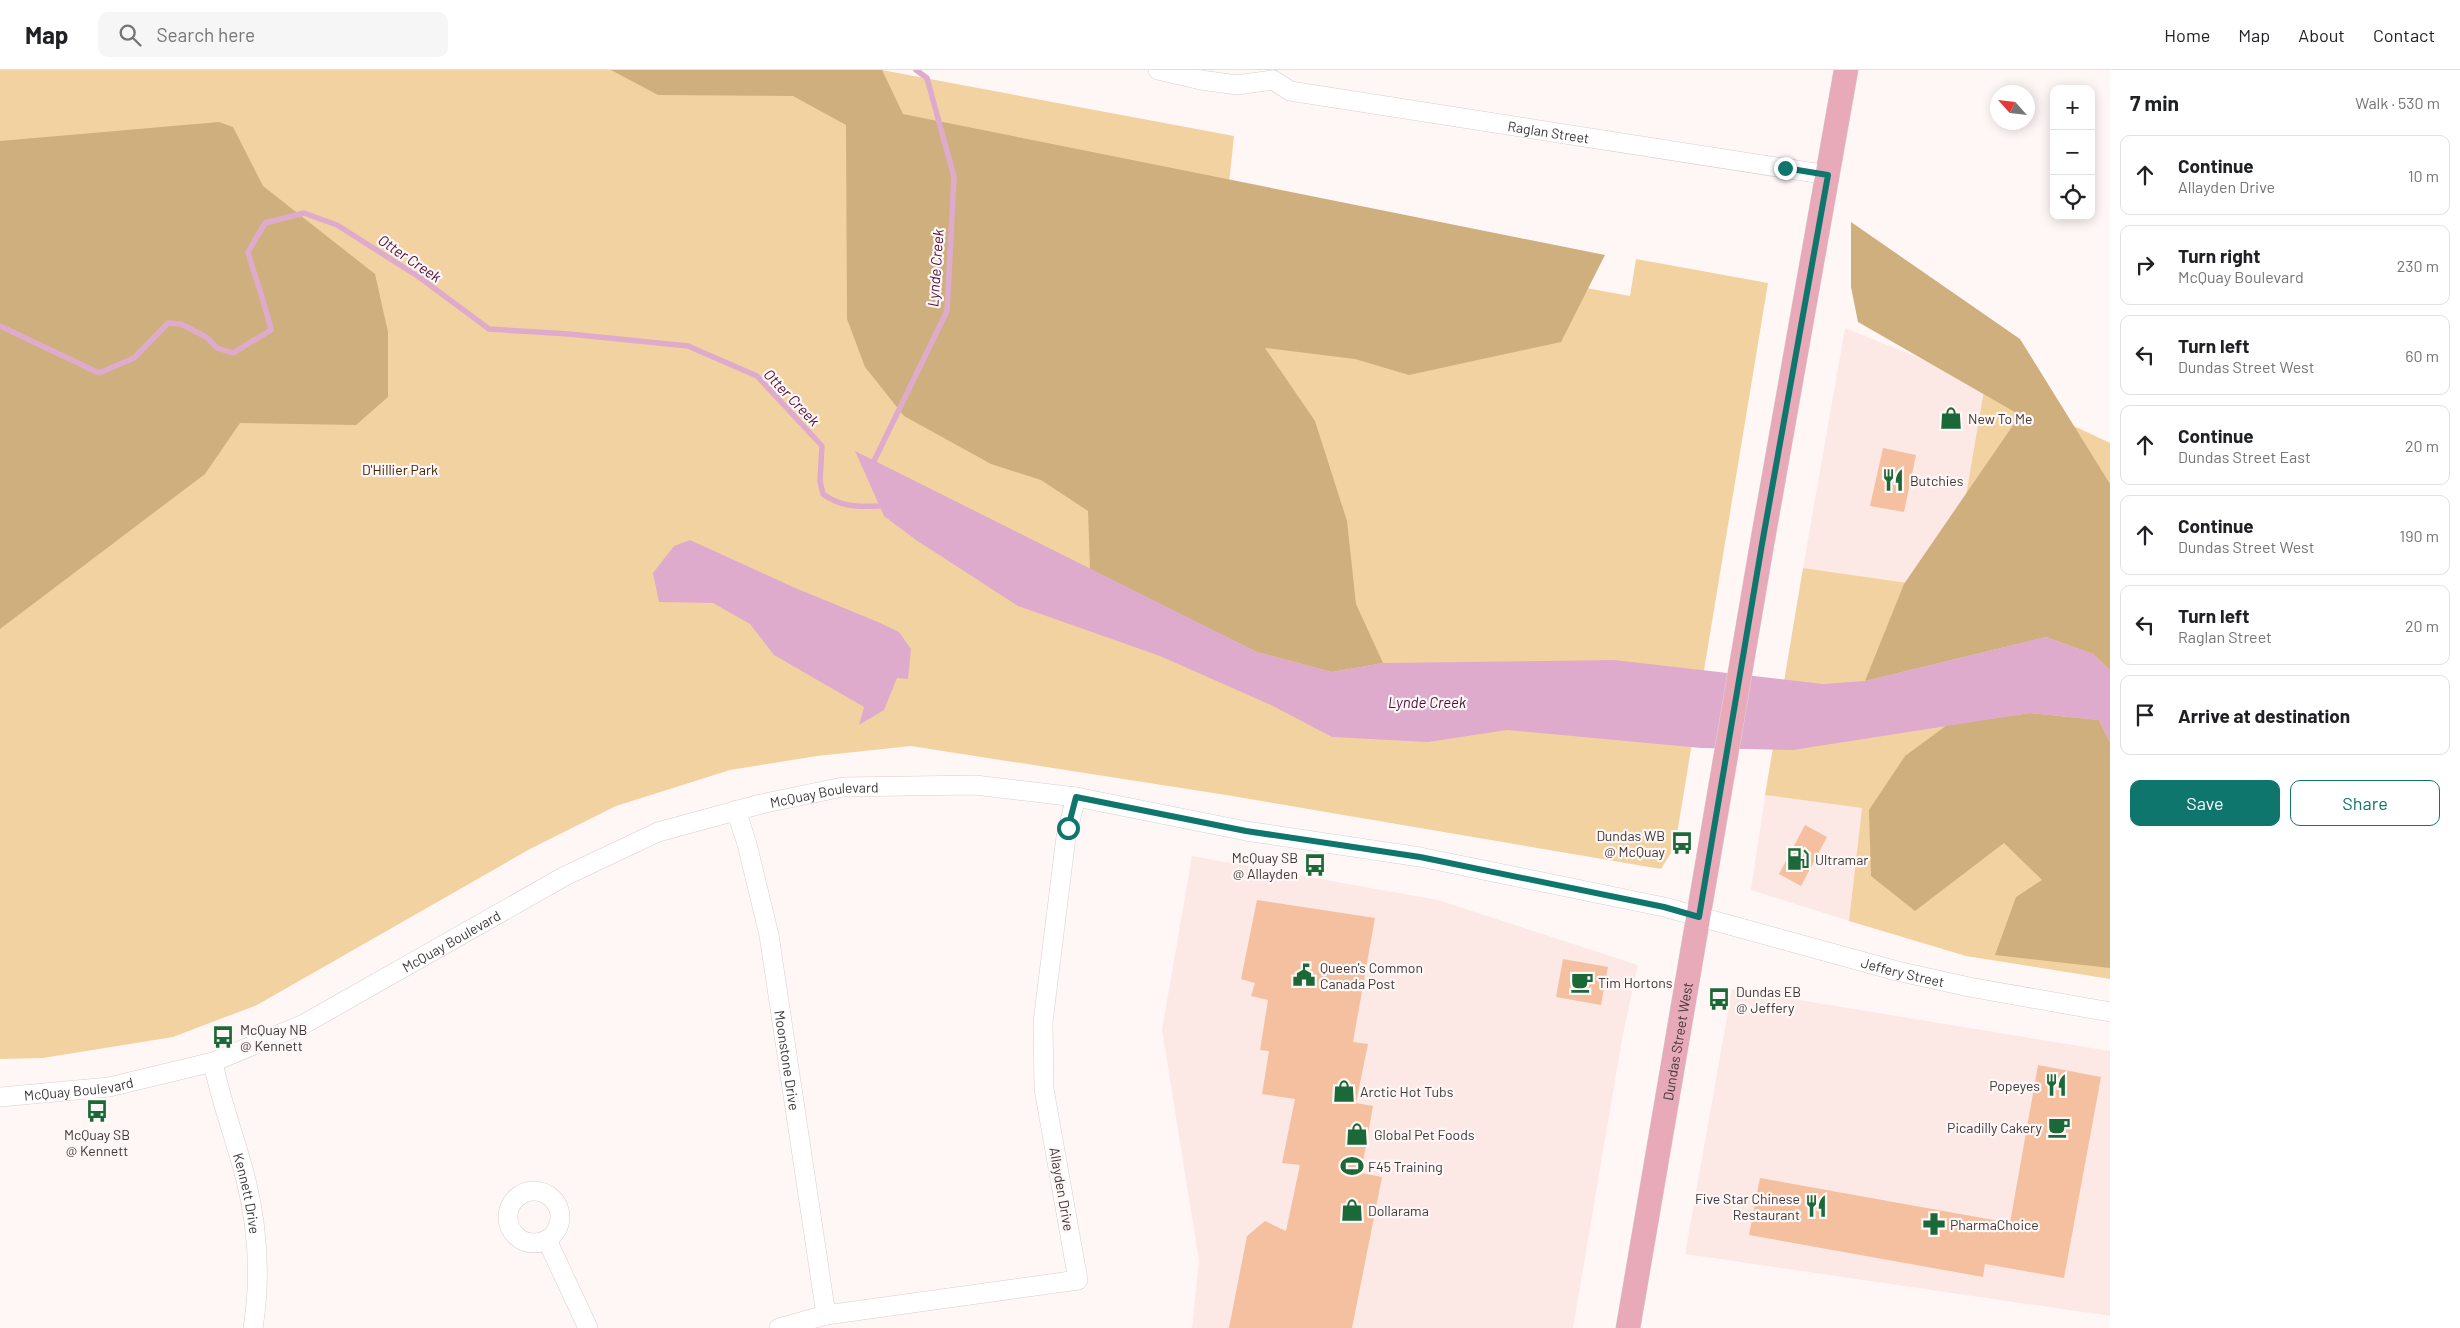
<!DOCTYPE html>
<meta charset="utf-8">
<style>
body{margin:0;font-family:Barlow,sans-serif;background:#f6f6f6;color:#202124}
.controls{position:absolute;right:15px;top:15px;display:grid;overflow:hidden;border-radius:10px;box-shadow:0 2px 12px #0003}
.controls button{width:45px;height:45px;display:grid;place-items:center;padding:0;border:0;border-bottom:1px solid #e0e0e0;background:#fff;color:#202124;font:25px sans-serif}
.compass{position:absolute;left:1990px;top:15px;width:45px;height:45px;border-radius:50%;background:#fff;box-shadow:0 2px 12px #0003;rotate:297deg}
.stop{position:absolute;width:15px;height:15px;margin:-11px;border:4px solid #0f766e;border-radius:50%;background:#fff}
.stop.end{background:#0f766e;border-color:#fff;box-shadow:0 1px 5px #0008}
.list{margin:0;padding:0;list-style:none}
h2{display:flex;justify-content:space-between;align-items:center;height:65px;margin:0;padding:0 20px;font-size:21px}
h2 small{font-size:16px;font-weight:400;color:#757577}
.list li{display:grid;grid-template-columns:32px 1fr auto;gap:15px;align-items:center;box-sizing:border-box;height:80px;margin:0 10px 10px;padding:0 10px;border:1px solid #e0e0e0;border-radius:10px}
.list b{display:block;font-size:19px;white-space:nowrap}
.list p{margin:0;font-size:16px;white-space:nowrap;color:#757577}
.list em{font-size:16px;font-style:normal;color:#757577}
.actions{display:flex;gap:10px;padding:15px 20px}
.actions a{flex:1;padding:11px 0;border:1px solid #0f766e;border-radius:10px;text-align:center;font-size:18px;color:#0f766e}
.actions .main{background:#0f766e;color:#fff}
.icon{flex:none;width:28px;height:28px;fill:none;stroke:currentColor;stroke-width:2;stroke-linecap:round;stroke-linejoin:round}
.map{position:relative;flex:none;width:2110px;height:1258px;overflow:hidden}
header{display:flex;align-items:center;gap:30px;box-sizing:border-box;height:70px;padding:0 25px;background:#fff;border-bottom:1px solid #e0e0e0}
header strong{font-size:24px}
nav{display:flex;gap:28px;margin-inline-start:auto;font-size:18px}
.search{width:350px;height:45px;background:#f6f6f6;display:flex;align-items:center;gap:12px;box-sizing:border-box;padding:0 18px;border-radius:10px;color:#757577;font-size:19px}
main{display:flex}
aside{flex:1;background:#fff}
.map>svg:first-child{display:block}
</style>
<header>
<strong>Map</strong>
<div class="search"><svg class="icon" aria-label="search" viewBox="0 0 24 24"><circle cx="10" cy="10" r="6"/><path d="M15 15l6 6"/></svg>Search here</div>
<nav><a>Home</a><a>Map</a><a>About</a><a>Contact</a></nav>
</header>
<main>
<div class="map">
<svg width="2110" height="1258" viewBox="0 0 2110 1258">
<rect width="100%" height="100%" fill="#fff7f6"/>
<g fill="#fce9e6">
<polygon points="1845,258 1985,314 1950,519 1803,498"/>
<polygon points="1765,725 1862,738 1849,851 1751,820"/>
<polygon points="1192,786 1438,830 1638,895 1623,964 1573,1258 1192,1258 1199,1191 1162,960"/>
<polygon points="1732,919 2110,981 2110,1246 1685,1184"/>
</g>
<g fill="#f3d2a1">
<polygon points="0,0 882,0 1234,66 1225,152 1630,226 1636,189 1768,213 1675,776 1661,799 1226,725 911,676 817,686 730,700 616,736 530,779 257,935 173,967 43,988 0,989"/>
<polygon points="1985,314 2110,373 2110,909 1966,886 1849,851 1862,738 1765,725 1803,498 1950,519"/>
</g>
<g fill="#cfaf7e">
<polygon points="611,0 882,0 903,44 1605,185 1561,272 1409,305 1355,289 1265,278 1315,351 1347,451 1356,534 1383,593 1332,602 1257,582 1090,500 1088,441 1041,410 991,394 904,346 865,297 847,249 846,55 793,26 658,25"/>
<polygon points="219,52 233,57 263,116 375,204 388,262 388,327 356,355 240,353 205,404 0,559 0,71"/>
<polygon points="1851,152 2020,269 2110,414 2110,600 2093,584 2046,567 1865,611 1904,514 2020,345 1858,252 1851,217"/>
<polygon points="2030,643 2099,650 2110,672 2110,898 1995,885 2016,827 2042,810 2004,773 1915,841 1871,806 1869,740 1905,686 1947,655"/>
</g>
<g fill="#dfabcc">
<polygon points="855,381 1257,582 1332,602 1383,593 1614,590 1823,614 1865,611 2046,567 2093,584 2110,600 2110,672 2099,650 2030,643 1793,680 1701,678 1507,660 1428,672 1332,667 1273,636 1160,586 1018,536 916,470 884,446"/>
<polygon points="690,470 793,517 878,552 899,562 911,579 908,609 897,608 884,640 859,655 864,637 774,585 750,554 713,533 659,532 653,503 674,476"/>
</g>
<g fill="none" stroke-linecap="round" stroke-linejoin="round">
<g stroke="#dfabcc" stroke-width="5.5">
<path d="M0,256L99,303L134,288L168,253L181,254L206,267L217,278L233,283L271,260C265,233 255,208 248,182L265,153L304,143L337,155L419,207L489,259L569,264L688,276L757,306L822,376L820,411L823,424C841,437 857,437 879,436"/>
<polyline points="874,391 947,241 954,107 927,8 916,0"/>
</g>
</g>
<g fill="#f4c09f">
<polygon points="1883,378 1916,385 1904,442 1870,436"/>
<polygon points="1805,755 1827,767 1801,816 1779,804"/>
<polygon points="1257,830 1375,848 1353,972 1368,974 1356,1033 1373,1036 1361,1103 1382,1107 1352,1258 1229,1258 1247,1166 1265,1151 1286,1161 1300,1095 1282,1093 1295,1029 1262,1024 1269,981 1260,980 1268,930 1251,926 1255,913 1241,909"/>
<polygon points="1563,889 1608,897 1601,935 1556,927"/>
<polygon points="2038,995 2101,1007 2064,1208 1985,1194 1983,1207 1749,1165 1760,1108 2010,1153"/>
</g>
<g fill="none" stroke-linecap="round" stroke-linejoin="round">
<defs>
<g id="minor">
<polyline points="1158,0 1201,10 1237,15 1273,10"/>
<path id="s1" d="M1273,10L1290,21L1828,105"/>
<path id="s2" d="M736,740L747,774L769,865L826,1245"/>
<path id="s3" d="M213,992C221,1033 236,1070 246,1110C258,1159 261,1208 253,1258"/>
<path id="s4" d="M0,1027L109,1017L213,992L304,954L565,806L658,762L761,734L843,717L975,715L1076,727L1246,761L1420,787L1664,837L1897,901L1969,917L2110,942"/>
<circle cx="534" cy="1147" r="26"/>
<polyline points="547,1170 588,1258"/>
<polyline points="779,1258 826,1245 1078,1210 1044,1019 1043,952 1066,767 1076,727"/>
</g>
<g id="major">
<path id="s5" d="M1628,1258L1762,474L1846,0"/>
</g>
</defs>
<use href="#minor" stroke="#d8cecd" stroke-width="20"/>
<use href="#major" stroke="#d8d7d7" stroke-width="25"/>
<use href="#minor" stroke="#fff" stroke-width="19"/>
<use href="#major" stroke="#e8a9b9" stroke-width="24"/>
</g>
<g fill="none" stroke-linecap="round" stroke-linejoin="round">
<polyline stroke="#0f766e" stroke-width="6" points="1068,758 1076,727 1246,761 1420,787 1664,837 1699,847 1762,474 1828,105 1785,98"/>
</g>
<defs>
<symbol id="shop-bare" viewBox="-9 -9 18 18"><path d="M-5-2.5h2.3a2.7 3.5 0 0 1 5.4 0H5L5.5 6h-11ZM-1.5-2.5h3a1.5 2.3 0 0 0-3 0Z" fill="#1b6938" stroke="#fff7f6" stroke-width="2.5" paint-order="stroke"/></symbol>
<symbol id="restaurant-bare" viewBox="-9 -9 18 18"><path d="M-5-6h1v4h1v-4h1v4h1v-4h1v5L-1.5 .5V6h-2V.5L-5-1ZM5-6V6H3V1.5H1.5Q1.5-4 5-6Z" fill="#1b6938" stroke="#fff7f6" stroke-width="2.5" paint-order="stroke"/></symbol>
<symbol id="bus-bare" viewBox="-9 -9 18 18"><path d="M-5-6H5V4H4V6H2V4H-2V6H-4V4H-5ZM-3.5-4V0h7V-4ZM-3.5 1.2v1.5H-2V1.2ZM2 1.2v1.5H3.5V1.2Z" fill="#1b6938" stroke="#fff7f6" stroke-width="2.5" paint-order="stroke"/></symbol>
<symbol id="fuel-bare" viewBox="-9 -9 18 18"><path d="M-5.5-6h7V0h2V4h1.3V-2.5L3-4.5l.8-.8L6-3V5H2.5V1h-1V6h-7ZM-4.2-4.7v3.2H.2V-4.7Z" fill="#1b6938" stroke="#fff7f6" stroke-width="2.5" paint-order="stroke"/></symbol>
<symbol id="civic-bare" viewBox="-9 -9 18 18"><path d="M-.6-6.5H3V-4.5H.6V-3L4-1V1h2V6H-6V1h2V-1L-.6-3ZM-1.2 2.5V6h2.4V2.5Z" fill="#1b6938" stroke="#fff7f6" stroke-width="2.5" paint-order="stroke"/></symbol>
<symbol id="cafe-bare" viewBox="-9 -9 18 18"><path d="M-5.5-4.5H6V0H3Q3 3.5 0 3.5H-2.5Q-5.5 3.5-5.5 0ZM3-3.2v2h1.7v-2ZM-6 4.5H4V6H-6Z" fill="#1b6938" stroke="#fff7f6" stroke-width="2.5" paint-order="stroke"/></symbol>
<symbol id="stadium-bare" viewBox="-9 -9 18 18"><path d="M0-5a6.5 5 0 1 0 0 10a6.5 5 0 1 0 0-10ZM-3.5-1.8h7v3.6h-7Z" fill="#1b6938" stroke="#fff7f6" stroke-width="2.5" paint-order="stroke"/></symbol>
<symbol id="pharmacy-bare" viewBox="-9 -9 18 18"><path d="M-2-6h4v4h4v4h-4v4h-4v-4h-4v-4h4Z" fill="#1b6938" stroke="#fff7f6" stroke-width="2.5" paint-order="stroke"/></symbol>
</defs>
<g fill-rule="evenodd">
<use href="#shop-bare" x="1935" y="332" width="32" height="32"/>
<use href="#restaurant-bare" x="1877" y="394" width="32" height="32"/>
<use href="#bus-bare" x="1666" y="757" width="32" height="32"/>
<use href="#fuel-bare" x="1782" y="773" width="32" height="32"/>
<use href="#bus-bare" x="1299" y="779" width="32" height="32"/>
<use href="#civic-bare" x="1288" y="889" width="32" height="32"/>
<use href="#cafe-bare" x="1566" y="896" width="32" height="32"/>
<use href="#bus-bare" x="1703" y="913" width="32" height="32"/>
<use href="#bus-bare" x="207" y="951" width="32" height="32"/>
<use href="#restaurant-bare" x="2040" y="999" width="32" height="32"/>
<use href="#shop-bare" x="1328" y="1005" width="32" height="32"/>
<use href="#bus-bare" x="81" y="1025" width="32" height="32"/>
<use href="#cafe-bare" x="2043" y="1041" width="32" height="32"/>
<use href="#shop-bare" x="1341" y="1048" width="32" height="32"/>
<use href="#stadium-bare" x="1336" y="1080" width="32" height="32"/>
<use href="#restaurant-bare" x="1800" y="1120" width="32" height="32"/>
<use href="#shop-bare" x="1336" y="1124" width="32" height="32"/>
<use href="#pharmacy-bare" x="1918" y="1138" width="32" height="32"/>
</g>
<g text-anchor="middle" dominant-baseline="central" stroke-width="4.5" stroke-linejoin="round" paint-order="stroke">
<g font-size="14" fill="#3d3939" stroke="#fff7f6">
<text stroke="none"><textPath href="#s1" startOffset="282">Raglan Street</textPath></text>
<text stroke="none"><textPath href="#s4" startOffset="889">McQuay Boulevard</textPath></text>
<text stroke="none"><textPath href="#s4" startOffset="484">McQuay Boulevard</textPath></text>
<text stroke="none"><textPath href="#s4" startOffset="1988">Jeffery Street</textPath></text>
<text stroke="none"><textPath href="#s5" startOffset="291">Dundas Street West</textPath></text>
<text stroke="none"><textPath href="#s2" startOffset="256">Moonstone Drive</textPath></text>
<text stroke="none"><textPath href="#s4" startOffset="79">McQuay Boulevard</textPath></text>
<text transform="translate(1062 1119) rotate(80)">Allayden Drive</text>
<text stroke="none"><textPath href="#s3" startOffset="136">Kennett Drive</textPath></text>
</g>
<g font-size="14" fill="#3d3939" stroke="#fff7f6" text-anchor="start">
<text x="1968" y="348">New To Me</text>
<text x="1910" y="410">Butchies</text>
<text x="1665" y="765" text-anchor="end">Dundas WB<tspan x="1665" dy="16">@ McQuay</tspan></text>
<text x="1298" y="787" text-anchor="end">McQuay SB<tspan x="1298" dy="16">@ Allayden</tspan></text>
<text x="1815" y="789">Ultramar</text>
<text x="1320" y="897">Queen's Common<tspan x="1320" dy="16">Canada Post</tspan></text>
<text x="1598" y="912">Tim Hortons</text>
<text x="1736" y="921">Dundas EB<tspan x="1736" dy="16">@ Jeffery</tspan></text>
<text x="240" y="959">McQuay NB<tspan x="240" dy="16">@ Kennett</tspan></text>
<text x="2040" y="1015" text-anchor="end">Popeyes</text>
<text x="1360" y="1021">Arctic Hot Tubs</text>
<text x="2042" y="1057" text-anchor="end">Picadilly Cakery</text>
<text x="97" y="1064" text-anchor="middle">McQuay SB<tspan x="97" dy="16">@ Kennett</tspan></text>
<text x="1374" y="1064">Global Pet Foods</text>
<text x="1368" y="1096">F45 Training</text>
<text x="1800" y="1128" text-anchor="end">Five Star Chinese<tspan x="1800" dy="16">Restaurant</tspan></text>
<text x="1368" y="1140">Dollarama</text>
<text x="1950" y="1154">PharmaChoice</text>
</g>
<g font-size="14" fill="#3a2500" stroke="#fff7f6">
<text x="400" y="399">D'Hillier Park</text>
</g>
<g font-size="15" font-style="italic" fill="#4b0f3c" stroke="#fff7f6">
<text transform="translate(410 188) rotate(34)">Otter Creek</text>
<text transform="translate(935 198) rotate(-86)">Lynde Creek</text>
<text transform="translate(792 327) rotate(46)">Otter Creek</text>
<text x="1427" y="632">Lynde Creek</text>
</g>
</g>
</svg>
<div class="controls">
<button>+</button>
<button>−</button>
<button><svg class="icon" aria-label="locate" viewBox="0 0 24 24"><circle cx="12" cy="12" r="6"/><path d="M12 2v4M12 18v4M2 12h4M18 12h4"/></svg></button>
</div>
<svg class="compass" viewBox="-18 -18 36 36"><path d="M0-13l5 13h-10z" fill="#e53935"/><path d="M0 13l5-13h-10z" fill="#757577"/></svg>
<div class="stop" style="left:1068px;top:758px"></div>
<div class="stop end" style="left:1785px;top:98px"></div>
</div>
<aside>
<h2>7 min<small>Walk · 530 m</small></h2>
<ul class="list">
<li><svg class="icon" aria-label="ahead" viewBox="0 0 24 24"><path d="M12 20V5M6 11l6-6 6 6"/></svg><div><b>Continue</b><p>Allayden Drive</p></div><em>10 m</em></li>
<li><svg class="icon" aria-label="right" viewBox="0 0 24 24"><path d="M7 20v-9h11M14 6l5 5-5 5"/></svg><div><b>Turn right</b><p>McQuay Boulevard</p></div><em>230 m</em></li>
<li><svg class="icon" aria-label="left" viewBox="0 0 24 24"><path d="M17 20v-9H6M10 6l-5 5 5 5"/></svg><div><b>Turn left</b><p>Dundas Street West</p></div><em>60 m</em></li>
<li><svg class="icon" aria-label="ahead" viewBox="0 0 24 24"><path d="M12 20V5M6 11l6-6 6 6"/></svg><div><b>Continue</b><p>Dundas Street East</p></div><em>20 m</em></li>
<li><svg class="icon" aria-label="ahead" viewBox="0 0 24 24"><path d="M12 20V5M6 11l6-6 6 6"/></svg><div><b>Continue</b><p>Dundas Street West</p></div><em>190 m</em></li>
<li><svg class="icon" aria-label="left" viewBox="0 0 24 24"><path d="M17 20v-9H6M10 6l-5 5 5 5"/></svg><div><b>Turn left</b><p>Raglan Street</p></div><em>20 m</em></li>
<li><svg class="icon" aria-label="arrive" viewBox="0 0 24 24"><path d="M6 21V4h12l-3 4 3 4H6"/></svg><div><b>Arrive at destination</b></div></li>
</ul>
<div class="actions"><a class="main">Save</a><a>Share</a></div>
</aside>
</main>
